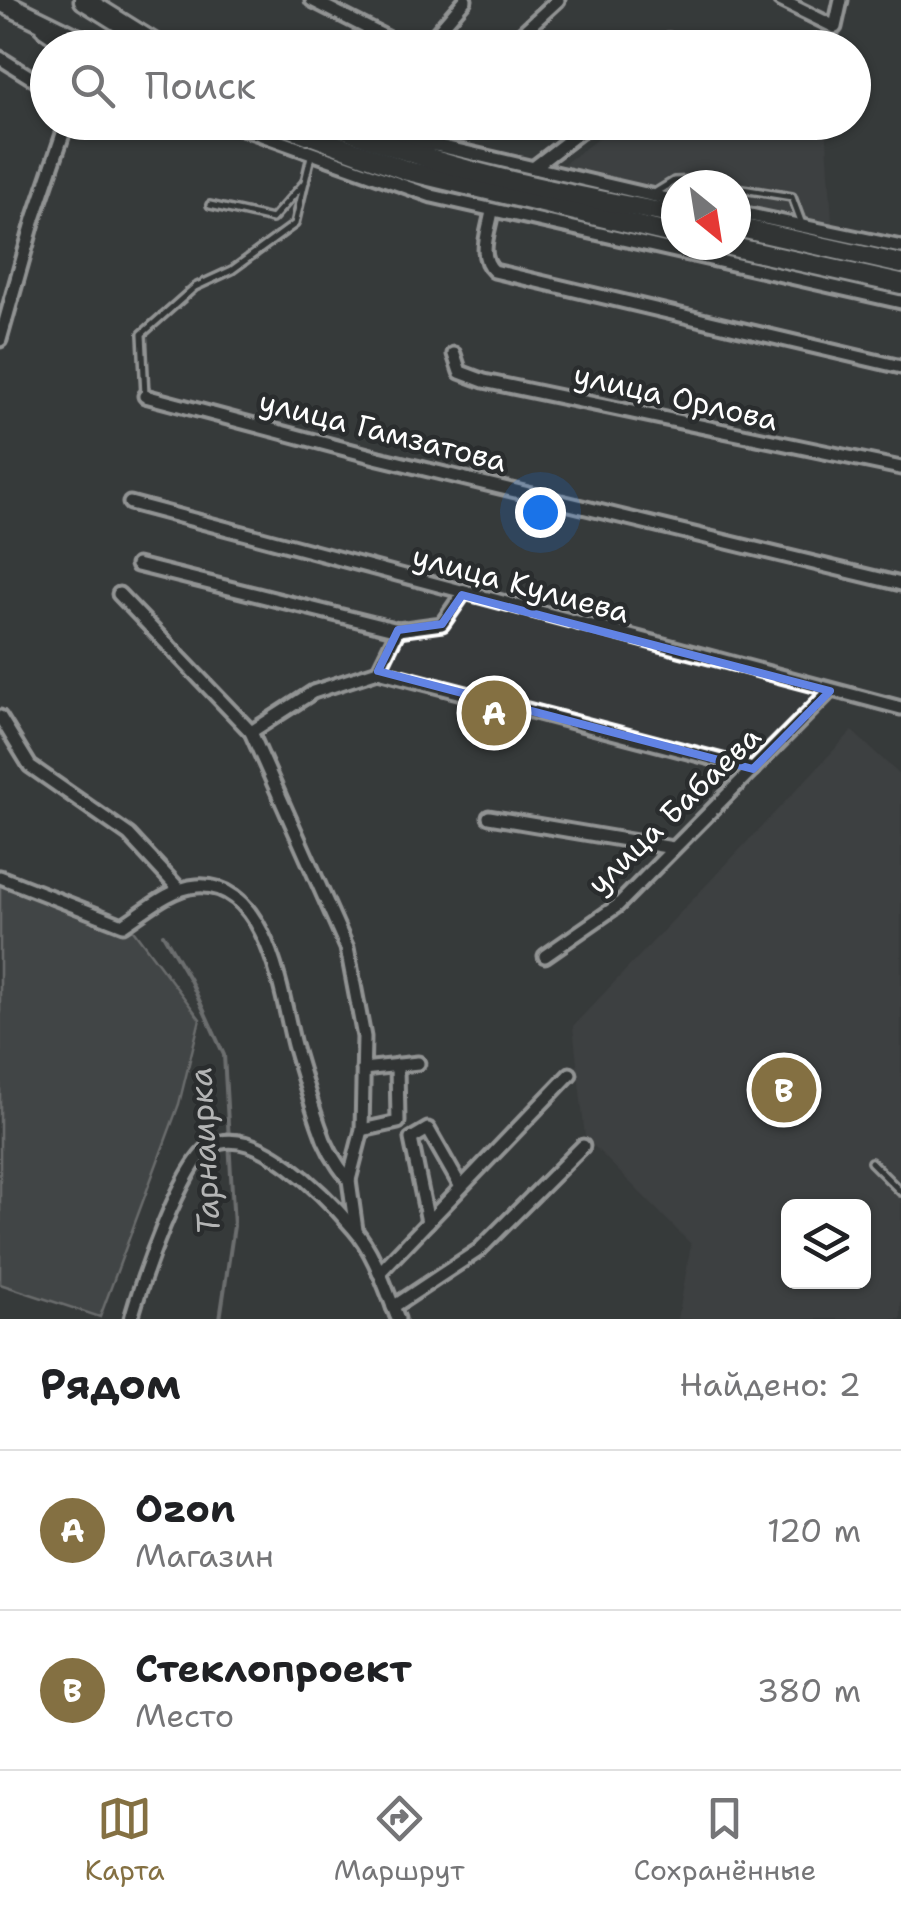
<!DOCTYPE html>
<html lang="ru">
<meta charset="utf-8">
<style>
body{margin:0;font-family:"Shantell Sans",sans-serif;background:#f2f2f2;color:#202124}
.controls{position:absolute;right:30px;bottom:30px;display:grid;overflow:hidden;border-radius:15px;box-shadow:0 2px 8px #0004}
.controls button{width:90px;height:90px;display:grid;place-items:center;padding:0;border:0;border-bottom:2px solid #e0e0e0;background:#fff;color:#202124;font:50px sans-serif}
.compass{position:absolute;left:661px;top:170px;width:90px;height:90px;border-radius:50%;background:#fff;box-shadow:0 2px 8px #0004;rotate:150deg}
.you{position:absolute;left:540px;top:512px;width:35px;height:35px;margin:-25px;border:8px solid #fff;border-radius:50%;background:#1a73e8;box-shadow:0 0 0 15px #1a73e833}
.badge{display:grid;place-items:center;width:65px;height:65px;border-radius:50%;background:#847042;color:#fff;font-size:32px;font-weight:700}
.pin{position:absolute;translate:-50% -50%;border:5px solid #fff;box-shadow:0 2px 10px #0006}
.list{margin:0;padding:0;list-style:none}
h2{display:flex;justify-content:space-between;align-items:center;height:130px;margin:0;padding:0 40px;font-size:42px}
h2 small{font-size:32px;font-weight:400;color:#757577}
.list li{display:grid;grid-template-columns:65px 1fr auto;gap:30px;align-items:center;box-sizing:border-box;height:160px;padding:0 40px;border-top:2px solid #e0e0e0}
.list b{display:block;font-size:38px;white-space:nowrap}
.list p{margin:0;font-size:32px;white-space:nowrap;color:#757577}
.list em{font-size:32px;font-style:normal;color:#757577}
.icon{flex:none;width:55px;height:55px;fill:none;stroke:currentColor;stroke-width:2;stroke-linecap:round;stroke-linejoin:round}
.map{position:relative;flex:none;width:901px;height:1319px;overflow:hidden}
.search{position:absolute;background:#fff;box-shadow:0 2px 8px #0004;left:30px;right:30px;top:30px;height:110px;display:flex;align-items:center;gap:25px;box-sizing:border-box;padding:0 35px;border-radius:55px;color:#757577;font-size:38px}
.sheet{height:450px;background:#fff}
nav{display:flex;justify-content:space-around;align-items:center;box-sizing:border-box;height:140px;border-top:2px solid #e0e0e0;background:#fff;font-size:28px;color:#757577}
nav a{display:grid;justify-items:center;gap:5px}
nav .on{color:#847042}
.map>svg:first-child{display:block}
</style>
<div class="map">
<svg width="901" height="1319" viewBox="0 0 901 1319">
<rect width="100%" height="100%" fill="#373a3b"/>
<filter id="ink" filterUnits="userSpaceOnUse"><feTurbulence type="fractalNoise" baseFrequency=".01" numOctaves="2"/><feDisplacementMap in="SourceGraphic" scale="20" xChannelSelector="R" yChannelSelector="G"/><feConvolveMatrix kernelMatrix="1 2 1 2 8 2 1 2 1" color-interpolation-filters="sRGB"/></filter>
<g filter="url(#ink)">
<g fill="#444748" fill-rule="evenodd">
<polygon points="619,123 826,123 833,238 736,217 736,185 676,185 676,203 549,175"/>
<path d="M852,731L901,776V1319H678L691,1244L585,1137L573,1026ZM788,1206H864V1282H788Z"/>
</g>
<polygon fill="#505354" stroke="#a8a9aa" stroke-width="2.5" points="0,869 125,919 200,1019 179,1104 100,1317 0,1284"/>
<g fill="none" stroke-linecap="round" stroke-linejoin="round">
<polyline stroke="#adaeaf" stroke-width="4" points="163,934 190,980 224,1055 234,1226 220,1319"/>
<defs>
<g id="service">
<polyline points="717,184 722,185"/>
<polyline points="736,188 792,197 802,224"/>
<polyline points="656,192 674,181 699,180"/>
<polyline points="210,205 272,219 305,182"/>
<polyline points="145,395 142,334 195,287 232,270 295,224 311,156"/>
<polyline points="871,1162 901,1192"/>
</g>
<g id="minor">
<polyline points="312,0 407,48"/>
<polyline points="780,0 835,27 841,0"/>
<polyline points="43,30 70,48"/>
<polyline points="424,48 465,0"/>
<polyline points="506,48 558,0"/>
<polyline points="663,48 669,40 692,48"/>
<polyline points="0,58 35,80 48,81"/>
<polyline points="225,122 432,196 901,302"/>
<polyline points="382,139 435,145 676,201"/>
<polyline points="435,145 446,122"/>
<polyline points="533,168 593,122"/>
<path d="M492,211C489,231 477,256 494,271L901,367"/>
<polyline points="736,212 901,247"/>
<polyline points="0,340 34,219 67,122"/>
<polyline points="454,354 460,372 484,381 901,468"/>
<polyline points="145,396 379,458 901,584"/>
<polyline points="130,503 901,708"/>
<polyline points="137,565 398,630 442,624 462,595"/>
<polyline points="119,594 251,732 347,948 364,1037 362,1130 349,1180 356,1230"/>
<polyline points="378,671 398,630"/>
<polyline points="0,717 30,766 129,835 179,889"/>
<polyline points="251,732 313,692 378,671 753,769"/>
<polyline points="489,817 673,848"/>
<path d="M0,877L123,925C145,911 170,888 197,886C268,881 282,998 294,1045C302,1072 310,1100 319,1126C325,1146 336,1164 349,1180"/>
<polyline points="545,956 617,906 830,691"/>
<polyline points="363,1069 418,1063"/>
<polyline points="362,1130 398,1122 397,1065"/>
<polyline points="428,1222 411,1139 428,1129 461,1187"/>
<polyline points="379,1273 570,1074"/>
<polyline points="393,1307 479,1250 583,1146"/>
<path d="M131,1319C140,1285 182,1162 211,1146C255,1122 327,1197 354,1229C375,1253 386,1290 398,1319"/>
</g>
<g id="trunk">
<polyline points="84,0 161,48"/>
<polyline points="0,1 96,48"/>
<polyline points="275,122 408,171 676,235"/>
<path d="M330,122C439,170 560,193 676,215"/>
<polyline points="736,227 901,264"/>
<polyline points="724,245 901,284"/>
</g>
</defs>
<use href="#service" stroke="#fff" stroke-width="12"/>
<use href="#minor" stroke="#fff" stroke-width="19"/>
<use href="#trunk" stroke="#fff" stroke-width="25"/>
<use href="#service" stroke="#2a2d2e" stroke-width="5"/>
<use href="#minor" stroke="#2a2d2e" stroke-width="11"/>
<use href="#trunk" stroke="#2a2d2e" stroke-width="18"/>
</g>
</g>
<path d="M0 0H901V1319H0ZM462,595L830,691L753,769L378,671L398,630L442,624Z" fill="#373a3b" fill-opacity=".55" fill-rule="evenodd"/>
<path fill="none" stroke="#6183e4" stroke-width="8" stroke-linejoin="round" d="M462,595L830,691L753,769L378,671L398,630L442,624Z"/>
<g text-anchor="middle" dominant-baseline="central" stroke-width="9" stroke-linejoin="round" paint-order="stroke">
<g font-size="30" fill="#fff" stroke="#2a2d2e">
<text transform="translate(676 397) rotate(13)">улица Орлова</text>
<text transform="translate(383 431) rotate(14)">улица Гамзатова</text>
<text transform="translate(521 584) rotate(15)">улица Кулиева</text>
<text transform="translate(674 810) rotate(-44)">улица Бабаева</text>
</g>
<g font-size="32" font-style="italic" fill="#b4b5b5" stroke="#2a2d2e">
<text transform="translate(204 1151) rotate(-93)">Тарнаирка</text>
</g>
</g>
</svg>
<div class="controls">
<button><svg class="icon" aria-label="layers" viewBox="0 0 24 24"><path d="M12 4l9 5-9 5-9-5zM3 14l9 5 9-5"/></svg></button>
</div>
<svg class="compass" viewBox="-18 -18 36 36"><path d="M0-13l5 13h-10z" fill="#e53935"/><path d="M0 13l5-13h-10z" fill="#757577"/></svg>
<div class="you"></div>
<div class="pin badge" style="left:494px;top:713px">A</div>
<div class="pin badge" style="left:784px;top:1090px">B</div>
<div class="search"><svg class="icon" aria-label="search" viewBox="0 0 24 24"><circle cx="10" cy="10" r="6"/><path d="M15 15l6 6"/></svg>Поиск</div>
</div>
<section class="sheet">
<h2>Рядом<small>Найдено: 2</small></h2>
<ul class="list">
<li><span class="badge">A</span><div><b>Ozon</b><p>Магазин</p></div><em>120 m</em></li>
<li><span class="badge">B</span><div><b>Стеклопроект</b><p>Место</p></div><em>380 m</em></li>
</ul>
</section>
<nav>
<a class="on"><svg class="icon" aria-label="map" viewBox="0 0 24 24"><path d="M3 6l6-2 6 2 6-2v14l-6 2-6-2-6 2zM9 4v14M15 6v14"/></svg>Карта</a>
<a><svg class="icon" aria-label="directions" viewBox="0 0 24 24"><path d="M12 3l9 9-9 9-9-9zM9 14v-3h6M13 9l2 2-2 2"/></svg>Маршрут</a>
<a><svg class="icon" aria-label="saved" viewBox="0 0 24 24"><path d="M7 4h10v16l-5-4-5 4z"/></svg>Сохранённые</a>
</nav>
